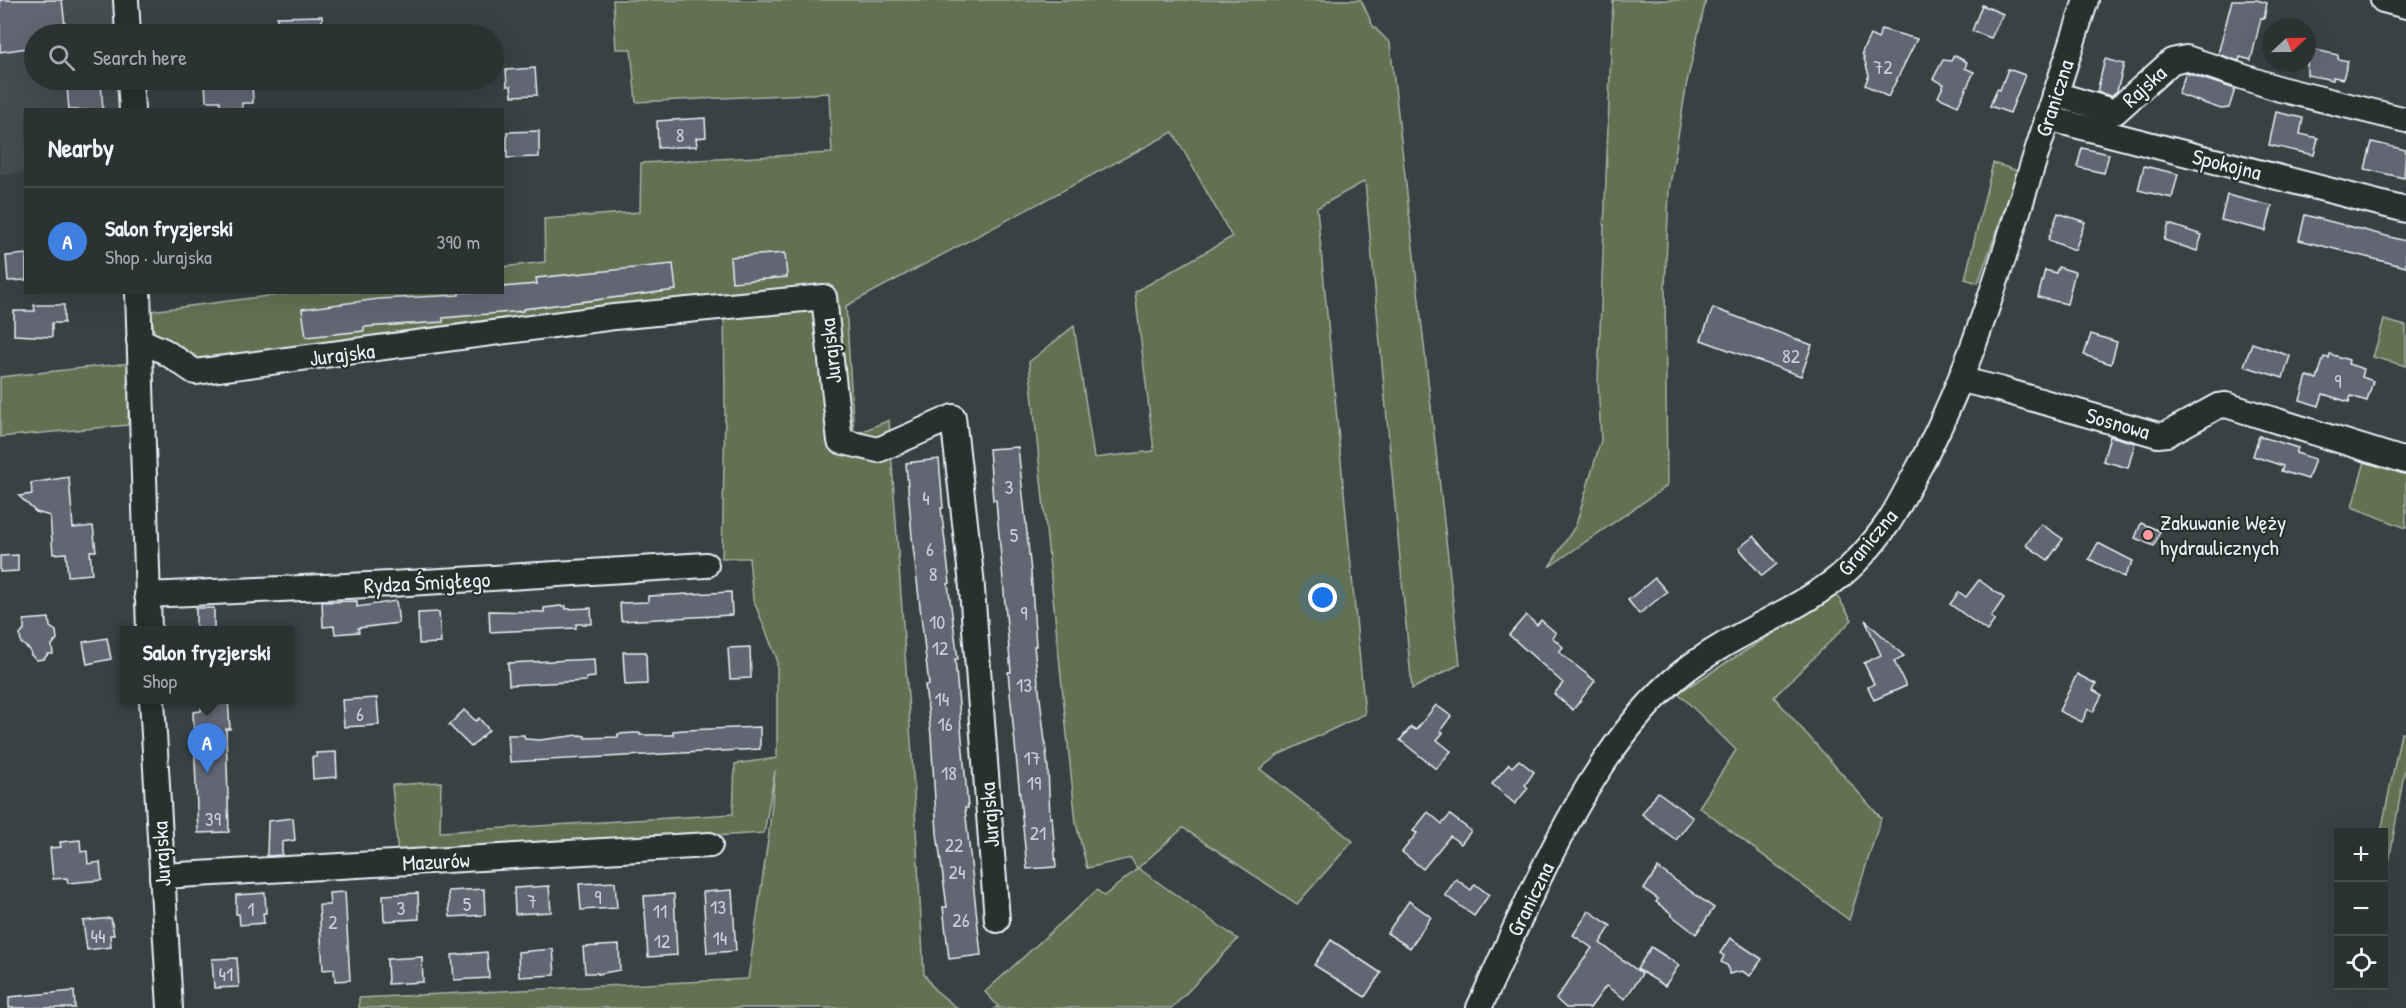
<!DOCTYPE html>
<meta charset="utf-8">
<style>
body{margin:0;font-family:"Patrick Hand",sans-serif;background:#363e3e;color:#f1f3f6}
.controls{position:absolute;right:18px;bottom:18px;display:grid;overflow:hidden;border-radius:0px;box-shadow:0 6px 24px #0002}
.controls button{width:54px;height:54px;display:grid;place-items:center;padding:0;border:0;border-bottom:2px solid #464d4d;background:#2a3232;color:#f1f3f6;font:30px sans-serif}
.compass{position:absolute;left:2262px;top:18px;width:54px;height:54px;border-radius:50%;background:#2a3232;box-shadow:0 6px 24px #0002;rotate:68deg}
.you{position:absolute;left:1323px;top:598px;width:21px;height:21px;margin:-15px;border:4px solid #fff;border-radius:50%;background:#1a73e8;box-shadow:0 0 0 9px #1a73e833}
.badge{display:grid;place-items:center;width:39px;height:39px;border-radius:50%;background:#8bbbb9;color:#fff;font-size:20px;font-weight:700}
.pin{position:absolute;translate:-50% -50px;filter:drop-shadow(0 2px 3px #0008)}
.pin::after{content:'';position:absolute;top:32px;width:21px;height:18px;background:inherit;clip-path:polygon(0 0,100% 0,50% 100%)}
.popup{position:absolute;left:120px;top:626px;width:174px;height:78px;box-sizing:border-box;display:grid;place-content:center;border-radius:0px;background:#2a3232;filter:drop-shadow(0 2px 4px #0005);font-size:20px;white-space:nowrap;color:#a5aaac}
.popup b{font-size:22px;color:#f1f3f6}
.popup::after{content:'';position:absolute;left:50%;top:100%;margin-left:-12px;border:12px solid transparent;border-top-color:#2a3232}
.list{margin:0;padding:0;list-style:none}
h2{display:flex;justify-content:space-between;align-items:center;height:78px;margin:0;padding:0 24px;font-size:26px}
h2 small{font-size:20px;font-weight:400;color:#a5aaac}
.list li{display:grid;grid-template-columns:39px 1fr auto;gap:18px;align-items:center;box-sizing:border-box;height:108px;padding:0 24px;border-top:2px solid #464d4d}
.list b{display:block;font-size:22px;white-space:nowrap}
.list p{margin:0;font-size:20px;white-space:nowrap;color:#a5aaac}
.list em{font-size:20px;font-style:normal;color:#a5aaac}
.icon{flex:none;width:33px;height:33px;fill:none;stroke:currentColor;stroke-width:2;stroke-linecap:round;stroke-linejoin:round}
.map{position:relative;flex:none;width:2406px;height:1008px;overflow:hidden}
.search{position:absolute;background:#2a3232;box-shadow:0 6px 24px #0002;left:24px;top:24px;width:480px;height:66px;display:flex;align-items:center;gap:15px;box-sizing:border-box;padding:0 21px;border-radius:33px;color:#a5aaac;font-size:22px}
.panel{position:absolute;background:#2a3232;box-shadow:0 6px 24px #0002;left:24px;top:108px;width:480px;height:186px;border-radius:0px}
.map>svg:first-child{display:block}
</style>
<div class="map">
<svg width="2406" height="1008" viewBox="0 0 2406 1008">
<rect width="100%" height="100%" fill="#384242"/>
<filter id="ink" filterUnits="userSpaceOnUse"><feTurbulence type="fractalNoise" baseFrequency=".0167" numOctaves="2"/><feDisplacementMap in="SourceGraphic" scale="12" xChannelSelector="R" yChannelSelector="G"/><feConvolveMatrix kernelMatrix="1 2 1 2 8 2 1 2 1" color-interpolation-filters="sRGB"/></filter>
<g filter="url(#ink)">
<polygon fill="#454d51" points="0,0 112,0 114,34 34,34 34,80 117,80 119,109 26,110 25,172 0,175"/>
<g fill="#637152" stroke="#a6b1a5" stroke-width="1.5">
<polygon points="613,0 1361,0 1373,26 1390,43 1460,664 1412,689 1365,181 1317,208 1365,714 1278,755 1260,769 1353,841 1297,904 1183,828 1138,868 1238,939 1172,1008 995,1008 998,1006 985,992 1097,890 1104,896 1137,869 1131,858 1087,868 1076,823 1029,362 1074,326 1094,458 1154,451 1135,292 1232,237 1173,132 846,306 854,435 889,420 912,756 924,974 934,989 957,1008 359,1008 359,998 748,979 769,833 775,771 764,833 398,855 392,785 441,782 440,832 733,814 735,764 777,758 777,659 753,599 749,558 722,558 725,412 724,298 159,365 151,311 299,292 502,292 503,267 545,262 544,219 640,212 641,163 832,153 829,93 636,102 631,49 616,49"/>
<polygon points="1613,0 1706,0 1687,82 1669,191 1665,288 1667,486 1549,567 1576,525 1601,440 1598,381"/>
<polygon points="1993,163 2018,171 1978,283 1965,279"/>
<polygon points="2384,320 2406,326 2406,366 2373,357"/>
<polygon points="129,363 128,425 0,437 0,377"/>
<polygon points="2370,444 2406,455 2406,528 2352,507"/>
<polygon points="1836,594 1852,620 1774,697 1881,818 1849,920 1699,807 1736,750 1678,693"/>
<polygon points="2401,733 2406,734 2406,761 2385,886 2384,832 2381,832"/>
</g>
<g fill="#626673" stroke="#e8f1f8" stroke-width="1.5">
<polygon points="0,0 62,0 66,34 34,34 34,47 0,52"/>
<polygon points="2232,0 2257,0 2267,3 2264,19 2261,18 2251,60 2240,57 2239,61 2218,54"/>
<polygon points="1982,5 2003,14 1991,38 1972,31"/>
<polygon points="322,16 323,34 278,34 277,17"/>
<polygon points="1881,29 1917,39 1888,97 1865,85 1869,75 1862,52 1870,35 1878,39"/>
<polygon points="2307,48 2338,55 2338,59 2348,61 2343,79 2333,77 2333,80 2307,75"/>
<polygon points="1954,55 1967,62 1965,68 1974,72 1958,106 1938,97 1944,84 1933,79 1943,60 1951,61"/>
<polygon points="2105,59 2124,64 2117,91 2111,96 2097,92"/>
<polygon points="535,68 537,95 512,96 511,86 507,86 506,70"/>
<polygon points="2008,69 2025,75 2010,113 1990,106 1997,89 2000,90"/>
<polygon points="2186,73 2235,89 2229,108 2221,109 2178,94"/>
<polygon points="219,80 252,81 253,103 242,103 242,109 220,109 220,101 206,101 205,81"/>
<polygon points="101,83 103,110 69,110 67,86"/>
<polygon points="2276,112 2303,118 2300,134 2318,138 2314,155 2269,145"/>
<polygon points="705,118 706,137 696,138 697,146 658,148 657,121"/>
<polygon points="539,131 539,157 507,158 507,132"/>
<polygon points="2372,142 2406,150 2404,178 2365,169"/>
<polygon points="2082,148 2109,154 2104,173 2077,167"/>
<polygon points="2144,166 2178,174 2172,198 2138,190"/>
<polygon points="2227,195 2272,206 2266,231 2221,220"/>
<polygon points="2058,213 2085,222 2075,250 2048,240"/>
<polygon points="2305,215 2406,241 2406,267 2299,240"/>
<polygon points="2169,224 2202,235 2197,251 2164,240"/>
<polygon points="785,253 787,277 732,282 730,257"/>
<polygon points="26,254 26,280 8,281 6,256"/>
<polygon points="673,264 676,290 523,309 523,311 443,318 443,322 364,327 364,331 306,337 302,309 379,299 459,295 459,292 502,292 502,287 537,284 536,278"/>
<polygon points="2058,267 2075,272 2067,304 2038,297 2045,270 2056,273"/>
<polygon points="34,305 64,305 64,323 52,323 52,337 14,335 14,311 35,311"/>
<polygon points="1713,308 1812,345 1801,376 1701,340"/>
<polygon points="2091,334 2117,342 2111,364 2084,355"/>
<polygon points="2252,343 2290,356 2283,378 2244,366"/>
<polygon points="2330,354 2349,360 2348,364 2364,369 2362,377 2373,381 2367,401 2351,396 2349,402 2323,394 2319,406 2300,400 2307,376 2317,379 2324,357 2329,358"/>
<polygon points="2110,436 2135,443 2128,468 2103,461"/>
<polygon points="2259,436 2298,448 2296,453 2315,459 2308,479 2281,471 2283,466 2253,456"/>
<polygon points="1018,447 1031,572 1036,646 1034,646 1048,768 1050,818 1052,817 1056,867 1027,869 1008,672 1011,672 996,500 993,500 989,449"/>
<polygon points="939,459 943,508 941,508 950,583 948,584 958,659 955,659 968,808 965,808 981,955 949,959 943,907 947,907 937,833 931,735 925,685 929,685 912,537 906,463"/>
<polygon points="69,477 73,528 93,526 96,551 90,551 92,574 68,576 66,553 53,554 50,516 36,512 19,496 32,494 31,483"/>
<polygon points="2141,523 2160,531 2154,546 2135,538"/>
<polygon points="2041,524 2063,539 2048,560 2026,545"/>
<polygon points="1754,536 1777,564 1762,576 1739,548"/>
<polygon points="2098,543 2133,561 2124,577 2089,559"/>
<polygon points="18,555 18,571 0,572 0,556"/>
<polygon points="1655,578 1667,592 1639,614 1628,600"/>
<polygon points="1979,580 2004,598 1991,617 1995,620 1987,631 1950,604 1959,592 1966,597"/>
<polygon points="731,592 732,615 621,621 620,603 648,602 648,596"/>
<polygon points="357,601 357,607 396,601 399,623 358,628 359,632 335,634 334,626 323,627 322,602"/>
<polygon points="560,606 566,606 566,609 591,608 592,624 576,624 576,628 490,632 489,611 544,612 544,608"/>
<rect x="196" y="608" width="18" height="22"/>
<polygon points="439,612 441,643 419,644 418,613"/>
<polygon points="1526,615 1537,625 1541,620 1556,633 1552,637 1563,647 1559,652 1595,681 1573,710 1554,694 1563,683 1509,635"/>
<polygon points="49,618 50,627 56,631 57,639 52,645 53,654 48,654 44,659 37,660 31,655 30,650 21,643 20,635 24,630 24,620"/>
<polygon points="1865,620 1904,656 1894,661 1906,686 1874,700 1868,687 1874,684 1864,663 1881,655"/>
<polygon points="107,638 111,659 87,664 83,642"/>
<polygon points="750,647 751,678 730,679 728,648"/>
<polygon points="623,652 646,652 647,684 625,685"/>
<polygon points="594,659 595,677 586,678 586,681 509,685 508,663"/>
<polygon points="2077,674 2096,684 2093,690 2102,695 2093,712 2088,709 2082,722 2059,711"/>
<polygon points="377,698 379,725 344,727 342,700"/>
<polygon points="207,699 228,699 230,729 226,729 229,832 198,833 193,712 201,711 201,701"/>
<polygon points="1436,705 1451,716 1440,731 1443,733 1437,740 1451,751 1436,769 1400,740 1411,727 1416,730"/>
<polygon points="464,710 476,721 479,718 489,730 471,747 449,725"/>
<polygon points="760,727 760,749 510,762 508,735 524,735 525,739 540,740 579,735 585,736 585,738 618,737 618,734 634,733 640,733 640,735 673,735 673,731 684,730"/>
<polygon points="336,752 337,777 313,779 312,757 317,757 316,753"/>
<polygon points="1519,760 1534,772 1525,785 1528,788 1515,804 1492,784 1509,764 1512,767"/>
<polygon points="1658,792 1693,818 1676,840 1642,814"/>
<polygon points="1428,812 1442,824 1450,815 1471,831 1461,844 1450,836 1423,869 1402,852 1417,833 1413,831"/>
<polygon points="293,818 295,840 282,842 282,855 267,856 268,821"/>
<polygon points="80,840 81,852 87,851 88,864 100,862 102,880 68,883 67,878 53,879 50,848 61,847 60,842"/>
<polygon points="1658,868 1714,908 1696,934 1671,915 1672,914 1656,902 1658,899 1644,889"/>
<polygon points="1456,879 1471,890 1475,884 1489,895 1474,916 1445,895"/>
<polygon points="615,882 617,908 581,910 579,884"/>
<polygon points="549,886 551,912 515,914 514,888"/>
<polygon points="484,889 485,915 450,917 448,891"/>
<polygon points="732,890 736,951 707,953 703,892"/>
<polygon points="345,892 350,980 335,981 334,969 323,970 319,905 330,905 329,893"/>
<polygon points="265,893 266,913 263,913 264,923 240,925 239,914 236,914 236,895"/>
<polygon points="418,893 419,919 384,921 383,895"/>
<polygon points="674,894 677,955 648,957 644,896"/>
<polygon points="1409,901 1431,917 1410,948 1387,933"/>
<polygon points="1589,911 1611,926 1600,943 1642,974 1625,999 1606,986 1590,1008 1566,1008 1556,999 1592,948 1573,935"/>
<polygon points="111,918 114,935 110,935 111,947 87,950 83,921"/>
<polygon points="1730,938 1762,959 1750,976 1742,971 1729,974 1728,966 1721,962 1724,956 1720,953"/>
<polygon points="1331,940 1381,973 1365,997 1314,965"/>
<polygon points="619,945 620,970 598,974 598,973 585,973 583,947"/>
<polygon points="1651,947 1679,965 1665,986 1637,969"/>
<polygon points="553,949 555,975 519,977 518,952"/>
<polygon points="487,952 489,978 454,980 452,955"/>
<polygon points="422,957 423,982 388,984 387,959"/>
<polygon points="237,958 239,987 214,988 212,959"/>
<polygon points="74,991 75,1008 9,1008 9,997"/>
</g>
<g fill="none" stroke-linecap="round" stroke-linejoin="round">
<defs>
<g id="minor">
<polyline points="126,0 128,34"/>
<polyline points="2383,0 2406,6"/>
<polyline points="130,80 132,110"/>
<polyline points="2055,94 2115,112 2172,61 2186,58 2280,89 2406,120"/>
<polyline points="2047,118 2406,210"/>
<polyline points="138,292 149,630"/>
<polyline points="139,340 164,351 195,372 614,317 824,297 840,441 878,450 953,417 971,576 997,920"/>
<polyline points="1962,380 1999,389 2158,435 2167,434 2218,406 2226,405 2406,461"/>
<polyline points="147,595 391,584 706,565"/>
<polyline points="152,700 170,1008"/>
<polyline points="162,876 710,845"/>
<path d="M1479,1008C1529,900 1589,748 1683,672C1730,635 1787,616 1834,581C1855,565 1873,544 1888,523C1898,508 1906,491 1915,475C1960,393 1987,310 2015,221C2038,147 2062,74 2086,0"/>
</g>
</defs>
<use href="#minor" stroke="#e8f1f8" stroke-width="28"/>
<use href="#minor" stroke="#26332d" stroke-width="24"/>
</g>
</g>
<circle fill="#ff9aa2" stroke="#26332d" stroke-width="2" cx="2148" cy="535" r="6"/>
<g text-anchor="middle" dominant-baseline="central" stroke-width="4.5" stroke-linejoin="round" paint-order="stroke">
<g font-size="20" fill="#c6ced7">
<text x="1883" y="66">72</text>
<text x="680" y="134">8</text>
<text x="1791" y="355">82</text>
<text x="2338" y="380">9</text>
<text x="1009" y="486">3</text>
<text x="926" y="497">4</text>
<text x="1014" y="534">5</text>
<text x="930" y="548">6</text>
<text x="933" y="573">8</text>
<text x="1024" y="612">9</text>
<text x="937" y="621">10</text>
<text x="940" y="647">12</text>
<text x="1024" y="684">13</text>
<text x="942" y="698">14</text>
<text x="360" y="713">6</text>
<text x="945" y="723">16</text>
<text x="1032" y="757">17</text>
<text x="949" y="772">18</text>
<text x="1034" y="782">19</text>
<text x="213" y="818">39</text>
<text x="1038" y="832">21</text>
<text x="954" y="844">22</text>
<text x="957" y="871">24</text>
<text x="598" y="896">9</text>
<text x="532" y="900">7</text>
<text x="467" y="903">5</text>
<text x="718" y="906">13</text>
<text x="401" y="907">3</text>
<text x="251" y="908">1</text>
<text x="660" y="910">11</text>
<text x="961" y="919">26</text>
<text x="333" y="921">2</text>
<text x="98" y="935">44</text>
<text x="720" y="937">14</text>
<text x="662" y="940">12</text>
<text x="226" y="973">41</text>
</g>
<g font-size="22" fill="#e8f1f8" stroke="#26332d">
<text transform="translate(2144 86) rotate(-42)">Rajska</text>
<text transform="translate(2054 98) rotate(-72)">Graniczna</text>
<text transform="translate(2227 164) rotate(14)">Spokojna</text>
<text transform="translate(830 351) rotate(-96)">Jurajska</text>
<text transform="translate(342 354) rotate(-7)">Jurajska</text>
<text transform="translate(2118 423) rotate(16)">Sosnowa</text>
<text transform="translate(1867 542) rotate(-50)">Graniczna</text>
<text transform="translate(427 582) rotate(-3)">Rydza Śmigłego</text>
<text transform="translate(989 815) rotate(-94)">Jurajska</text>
<text transform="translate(161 854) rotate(-93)">Jurajska</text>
<text transform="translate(436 861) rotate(-3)">Mazurów</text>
<text transform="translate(1530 899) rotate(-64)">Graniczna</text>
</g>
<g font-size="22" fill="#e8f1f8" stroke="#26332d" text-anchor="start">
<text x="2160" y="522">Zakuwanie Węży<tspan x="2160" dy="25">hydraulicznych</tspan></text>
</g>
</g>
</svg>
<div class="controls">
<button>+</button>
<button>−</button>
<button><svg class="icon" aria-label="locate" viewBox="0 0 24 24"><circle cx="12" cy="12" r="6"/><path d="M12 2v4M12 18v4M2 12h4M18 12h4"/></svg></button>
</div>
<svg class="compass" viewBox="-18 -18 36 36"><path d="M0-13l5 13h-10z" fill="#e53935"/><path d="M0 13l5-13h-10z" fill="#a5aaac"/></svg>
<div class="you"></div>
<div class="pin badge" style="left:207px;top:773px;background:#3f7fe0">A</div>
<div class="popup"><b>Salon fryzjerski</b>Shop</div>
<div class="search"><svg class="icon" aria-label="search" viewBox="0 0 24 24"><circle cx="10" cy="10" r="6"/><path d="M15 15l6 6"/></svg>Search here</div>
<section class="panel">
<h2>Nearby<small></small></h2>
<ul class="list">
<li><span class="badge" style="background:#3f7fe0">A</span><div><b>Salon fryzjerski</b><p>Shop · Jurajska</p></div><em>390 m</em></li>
</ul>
</section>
</div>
